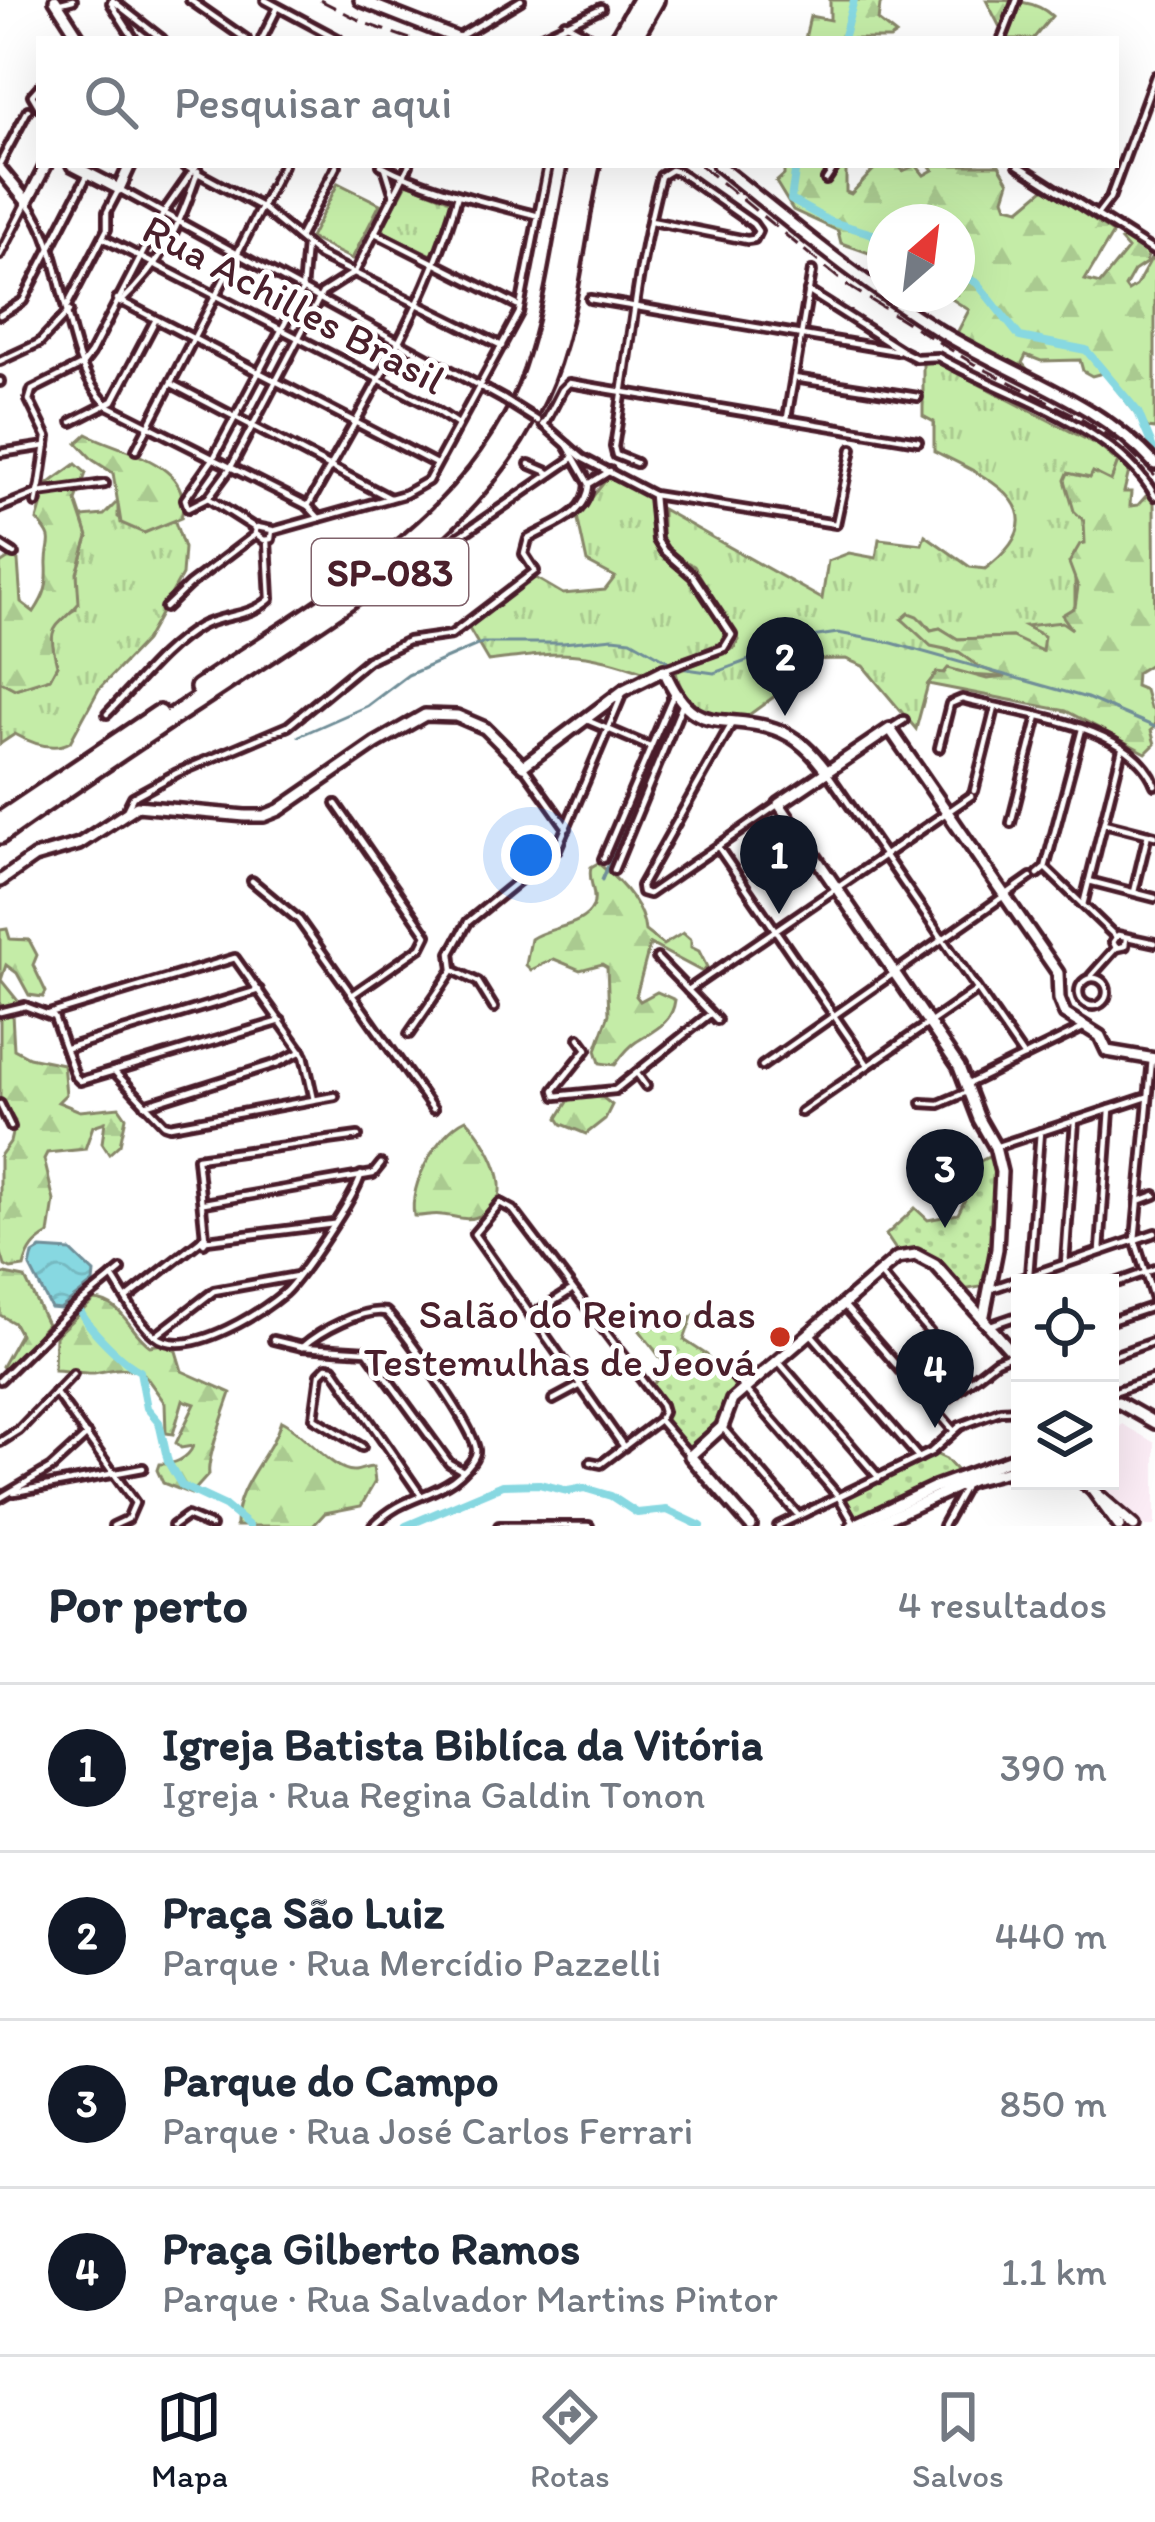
<!DOCTYPE html>
<html lang="pt">
<meta charset="utf-8">
<style>
body{margin:0;font-family:Itim,sans-serif;background:#f2f2f3;color:#1f2937}
.controls{position:absolute;right:36px;bottom:36px;display:grid;overflow:hidden;border-radius:0px;box-shadow:0 12px 48px #0002}
.controls button{width:108px;height:108px;display:grid;place-items:center;padding:0;border:0;border-bottom:3px solid #e0e1e3;background:#fff;color:#1f2937;font:60px sans-serif}
.compass{position:absolute;left:867px;top:204px;width:108px;height:108px;border-radius:50%;background:#fff;box-shadow:0 12px 48px #0002;rotate:28deg}
.you{position:absolute;left:531px;top:855px;width:42px;height:42px;margin:-30px;border:9px solid #fff;border-radius:50%;background:#1a73e8;box-shadow:0 0 0 18px #1a73e833}
.badge{display:grid;place-items:center;width:78px;height:78px;border-radius:50%;background:#111827;color:#fff;font-size:39px;font-weight:700}
.pin{position:absolute;translate:-50% -99px;filter:drop-shadow(0 3px 6px #0008)}
.pin::after{content:'';position:absolute;top:63px;width:42px;height:36px;background:inherit;clip-path:polygon(0 0,100% 0,50% 100%)}
.list{margin:0;padding:0;list-style:none}
h2{display:flex;justify-content:space-between;align-items:center;height:156px;margin:0;padding:0 48px;font-size:51px}
h2 small{font-size:39px;font-weight:400;color:#747a83}
.list li{display:grid;grid-template-columns:78px 1fr auto;gap:36px;align-items:center;box-sizing:border-box;height:168px;padding:0 48px;border-top:3px solid #e0e1e3}
.list b{display:block;font-size:45px;white-space:nowrap}
.list p{margin:0;font-size:39px;white-space:nowrap;color:#747a83}
.list em{font-size:39px;font-style:normal;color:#747a83}
.icon{flex:none;width:66px;height:66px;fill:none;stroke:currentColor;stroke-width:2;stroke-linecap:round;stroke-linejoin:round}
.map{position:relative;flex:none;width:1155px;height:1526px;overflow:hidden}
.search{position:absolute;background:#fff;box-shadow:0 12px 48px #0002;left:36px;right:36px;top:36px;height:132px;display:flex;align-items:center;gap:30px;box-sizing:border-box;padding:0 42px;border-radius:0px;color:#747a83;font-size:45px}
.sheet{height:828px;background:#fff}
nav{display:flex;justify-content:space-around;align-items:center;box-sizing:border-box;height:168px;border-top:3px solid #e0e1e3;background:#fff;font-size:33px;color:#747a83}
nav a{display:grid;justify-items:center;gap:6px}
nav .on{color:#111827}
.map>svg:first-child{display:block}
</style>
<div class="map">
<svg width="1155" height="1526" viewBox="0 0 1155 1526">
<defs>
<pattern id="grass-tufts" width="24" height="20" patternUnits="userSpaceOnUse" patternTransform="scale(3)"><rect width="24" height="20" fill="#c4eca7"/><path d="M3 7l-1-3M5 7V3M7 7l1-3M15 17l-1-3M17 17v-4M19 17l1-3" fill="none" stroke="#aaca90"/></pattern>
<pattern id="forest-firs" width="22" height="20" patternUnits="userSpaceOnUse" patternTransform="scale(3)"><rect width="22" height="20" fill="#c4eca7"/><path d="M5 1l3.5 6h-7zM16 11l3.5 6h-7z" fill="#aaca90"/></pattern>
<pattern id="park-dots" width="8" height="8" patternUnits="userSpaceOnUse" patternTransform="scale(3)"><rect width="8" height="8" fill="#c4eca7"/><path d="M2 2h.1M6 6h.1" fill="none" stroke="#aaca90" stroke-width="1.8" stroke-linecap="round"/></pattern>
<pattern id="water-waves" width="16" height="10" patternUnits="userSpaceOnUse" patternTransform="scale(3)"><rect width="16" height="10" fill="#87d8e1"/><path d="M0 5q4-4 8 0t8 0" fill="none" stroke="#76b9c1"/></pattern>
</defs>
<rect width="100%" height="100%" fill="#fff"/>
<filter id="ink" filterUnits="userSpaceOnUse"><feTurbulence type="fractalNoise" baseFrequency=".00833" numOctaves="2"/><feDisplacementMap in="SourceGraphic" scale="24" xChannelSelector="R" yChannelSelector="G"/><feConvolveMatrix kernelMatrix="1 2 1 2 8 2 1 2 1" color-interpolation-filters="sRGB"/></filter>
<g filter="url(#ink)">
<polygon fill="#fcedf6" points="1122,1424 1155,1443 1155,1526 1135,1526 1096,1484 1110,1481 1110,1444"/>
<g fill="url(#grass-tufts)" stroke="#878669" stroke-width="3">
<polygon points="407,183 451,200 445,231 434,256 385,232 383,228"/>
<path d="M932,360L1099,446L1118,462L1111,482L1090,478L1071,490L1084,521L1085,543L1075,574V607L1068,619L1074,631L1027,627L1044,636L1043,651L1029,648L1012,637L957,639L940,628L931,630L923,620H903L949,652H959L1017,678L937,673L928,684L916,729L863,666L846,659L790,660L773,672L775,696L746,717C712,718 684,708 676,672L734,648L739,640L694,566L671,553L662,541V509L822,599L828,561L849,553L876,558L879,539L922,544L925,535L970,567L985,569C1065,509 987,477 934,451V422L923,416V361Z"/>
<path d="M610,475L648,498L652,541L664,558L686,572L727,633V640L648,673C580,648 559,652 488,661L468,627L534,577L563,594L605,590L615,577L587,562L577,516Z"/>
<path d="M118,501V517L144,533L168,520L175,522L184,548L182,575L145,641L99,689L70,742C53,752 31,743 15,734L0,744V681L15,689L50,678L57,665C50,635 45,626 76,609L77,573L88,537L82,517L104,515Z"/>
</g>
<g fill="url(#forest-firs)" stroke="#878669" stroke-width="3">
<polygon points="830,0 885,0 880,5 878,21 896,35 890,39 805,39 810,16 830,20"/>
<path d="M986,0C1008,0 1036,0 1052,16L1033,39H1006Z"/>
<polygon points="784,165 846,165 846,192 851,194 878,165 898,165 903,171 916,165 924,175 933,170 929,165 999,165 1009,182 1004,198 1007,206 1020,209 1045,188 1113,233 1085,280 1100,284 1128,249 1121,241 1128,238 1149,252 1146,263 1134,271 1125,287 1128,291 1136,286 1151,259 1155,263 1155,429 1148,428 1103,373 1092,376 1083,371 1080,360 1041,361 1026,355 1022,363 1031,373 1023,373 956,335 969,310 944,294 957,294 957,222 885,222 885,274 872,264 872,254 841,243 838,231 793,210 776,182 784,175"/>
<path d="M87,434C122,453 196,462 181,518L144,533L121,523L113,473L93,460L77,443Z"/>
<polygon points="1118,462 1129,471 1124,492 1131,492 1130,506 1138,505 1146,496 1152,496 1154,502 1155,666 1149,665 1136,673 1135,686 1145,690 1150,708 1155,710 1155,727 1151,730 1155,744 1146,753 1066,711 928,684 937,672 944,673 948,668 987,679 1006,677 981,668 959,652 931,646 902,619 909,613 917,616 931,630 940,628 958,639 1012,637 1042,651 1044,636 1025,626 1062,622 1072,629 1062,615 1075,607 1078,587 1069,563 1080,544 1085,543 1084,521 1074,511 1065,480 1068,473 1090,478 1093,472 1111,481"/>
<path d="M76,464L86,473L76,501L88,537L77,573L79,603C55,631 46,623 57,665L50,678L15,689L0,681V564L12,556L18,561L21,602L34,612C46,594 48,585 47,565C46,540 58,543 37,520C52,475 35,494 76,464Z"/>
<path d="M598,863C619,880 643,904 645,931L663,945L683,933L691,940V947L699,951L707,967L703,972L650,944L636,996L640,1001L657,992L675,1000C672,1024 654,1030 636,1042C627,1048 621,1057 615,1065L600,1063L596,1050L609,1014L607,967L602,964L580,970L554,959L531,970L526,965L531,939C549,926 583,928 593,906C598,893 587,881 591,867Z"/>
<path d="M7,929L10,939L29,940L37,955L33,965L46,992L43,997L29,995L17,973L6,965L1,980L18,1001L12,1014L14,1049L29,1057L63,1064L66,1094L58,1102L80,1111L119,1107L126,1117L120,1144L109,1154L102,1143L105,1122L93,1126L85,1149L47,1153L44,1159L54,1201L49,1234C35,1242 28,1250 24,1267L11,1269L5,1266L0,1250V1156L10,1142L15,1121L0,1101V930Z"/>
<polygon points="585,1092 601,1096 612,1105 605,1119 586,1134 562,1124 558,1118 571,1097"/>
<path d="M466,1119C487,1140 523,1200 480,1216C465,1222 457,1216 442,1215C433,1213 423,1217 414,1216C408,1185 438,1132 466,1119Z"/>
<polygon points="0,1273 25,1278 47,1324 6,1371 2,1366 20,1334 14,1323 0,1315"/>
<path d="M94,1300C123,1302 128,1330 150,1346L163,1344L176,1351L182,1371L231,1393C225,1411 206,1460 209,1474L191,1494L163,1483L157,1470L159,1464C173,1465 188,1459 193,1446L181,1448L176,1443L195,1404L183,1400L173,1434L166,1433L165,1403L144,1374C124,1364 114,1370 94,1373C89,1374 61,1370 54,1370L55,1336Z"/>
<path d="M281,1421C303,1431 333,1473 355,1471C361,1470 367,1467 373,1467L375,1482L361,1506L325,1513L313,1526H236C235,1483 270,1459 281,1421Z"/>
</g>
<g fill="url(#park-dots)" stroke="#878669" stroke-width="3">
<path d="M994,1154L1000,1171L990,1279L987,1286L962,1290C942,1269 929,1249 898,1253L886,1235L915,1208L928,1220L958,1214L969,1191L963,1170Z"/>
<polygon points="641,1307 663,1317 675,1332 692,1317 684,1340 707,1355 719,1378 724,1373 735,1385 715,1424 688,1447 663,1419 665,1408 650,1390 666,1365 625,1311"/>
<polygon points="933,1453 946,1459 957,1471 856,1516 850,1512 846,1498"/>
</g>
<polygon fill="#c4eca7" stroke="#878669" stroke-width="3" points="338,183 380,204 352,259 310,238"/>
<polygon fill="url(#water-waves)" stroke="#6f8e98" stroke-width="3" points="41,1249 71,1251 94,1273 93,1283 60,1309 51,1308 30,1267 33,1254"/>
<g fill="none" stroke-linecap="round" stroke-linejoin="round">
<g stroke="#6f8e98" stroke-width="3">
<polyline points="299,736 367,706 408,675 482,643 563,643 613,638 631,640 680,668 714,673 811,637 838,633 892,643 1087,698 1155,727"/>
<polyline points="602,880 674,706"/>
</g>
<g stroke="#87d8e1" stroke-width="8">
<polyline points="843,39 854,0"/>
<polyline points="796,165 791,200 829,221 873,234 885,268"/>
<polyline points="957,273 977,283 1020,337 1086,350 1138,412 1155,453"/>
<path d="M80,1311C89,1329 123,1363 140,1371L147,1408L159,1422L168,1462L182,1486L225,1506L249,1526"/>
<polyline points="406,1526 503,1485 539,1484 568,1491 584,1488 611,1496 637,1513 667,1510 701,1526"/>
</g>
<defs>
<g id="street">
<polyline points="112,0 162,39"/>
<polyline points="190,0 246,39"/>
<polyline points="265,0 338,39"/>
<polyline points="111,3 134,39"/>
<polyline points="57,4 73,0"/>
<polyline points="565,23 590,37"/>
<polyline points="459,37 521,0"/>
<polyline points="262,39 277,9"/>
<polyline points="535,39 601,8"/>
<polyline points="1002,39 1017,0"/>
<polyline points="39,87 32,95 39,107"/>
<polyline points="0,163 28,110"/>
<polyline points="183,165 261,207 320,256 502,346"/>
<path d="M381,165C429,190 483,201 535,215"/>
<polyline points="1018,165 1155,252"/>
<polyline points="385,167 394,196"/>
<polyline points="826,180 836,165"/>
<polyline points="1097,215 1110,198 1155,76"/>
<polyline points="375,233 517,305"/>
<polyline points="103,238 425,403 457,424"/>
<polyline points="299,238 337,165"/>
<polyline points="306,245 302,291 213,459 185,499 188,508 208,498 231,467 322,293 355,272 409,165"/>
<path d="M0,255L27,202C71,259 60,364 109,406L308,506L319,518"/>
<path d="M808,291L902,351L916,358L938,357C1006,396 1115,425 1155,496"/>
<polyline points="117,299 436,464"/>
<polyline points="590,299 897,351"/>
<path d="M120,303C162,263 180,226 198,171"/>
<polyline points="67,306 107,229 107,212 119,189 503,399"/>
<polyline points="0,315 23,301 87,176"/>
<polyline points="0,361 39,343 69,311"/>
<polyline points="794,378 918,397"/>
<polyline points="0,381 0,382"/>
<polyline points="172,384 390,498"/>
<polyline points="787,418 812,271"/>
<polyline points="72,422 113,401 155,321"/>
<polyline points="543,424 582,458 653,495 836,524 852,449"/>
<polyline points="544,425 562,390 569,383 918,441"/>
<polyline points="567,445 588,482"/>
<polyline points="136,450 283,165"/>
<polyline points="0,453 46,446"/>
<path d="M636,463L616,455L614,447C629,357 637,263 661,176L671,170L679,172L753,224L758,231L754,239L747,240L651,221"/>
<polyline points="529,464 550,473"/>
<polyline points="653,495 657,540 664,551 693,576 732,635 724,648 666,669"/>
<polyline points="208,498 255,528"/>
<polyline points="36,503 38,493 105,484"/>
<path d="M308,506C363,407 428,304 458,195"/>
<polyline points="0,508 38,493 40,485 47,437 29,400 32,390 82,365 91,353 164,212 197,165"/>
<polygon points="257,527 272,530 271,539 264,540 255,533"/>
<polyline points="273,531 405,494 428,481 519,313 548,165"/>
<polyline points="0,545 14,554"/>
<polyline points="439,557 460,536 572,459"/>
<polyline points="165,608 189,585 256,534"/>
<path d="M107,714C136,685 163,648 199,627C222,614 250,618 270,599L267,541"/>
<polyline points="589,721 650,747"/>
<polyline points="731,725 641,886 642,892 649,894 779,804"/>
<polyline points="890,729 904,720"/>
<path d="M939,748L950,704L962,699C1018,714 1131,723 1155,785"/>
<polyline points="525,769 567,828"/>
<polyline points="829,775 1024,1057"/>
<polyline points="974,791 995,708"/>
<polyline points="336,804 427,935 421,947 352,995"/>
<path d="M127,809L133,797L177,773L288,726L368,660L408,641L451,635L535,571L524,554L528,539C551,525 588,516 589,484L610,471"/>
<polyline points="1011,823 1038,716"/>
<polyline points="1104,823 1155,836"/>
<polyline points="718,847 868,1065"/>
<polyline points="603,859 674,693"/>
<polyline points="1046,869 1115,936"/>
<polyline points="614,870 683,703"/>
<polyline points="1038,874 1045,868 1082,729"/>
<polyline points="252,881 299,920 433,1109"/>
<polyline points="1089,881 1155,898"/>
<polyline points="1134,892 1148,834"/>
<polyline points="1083,905 1122,749"/>
<polyline points="1116,948 1113,942 1118,935 1155,943"/>
<polyline points="657,958 717,1020"/>
<polyline points="453,970 478,982 494,1008"/>
<polyline points="1091,976 1116,948 1125,946 1126,939"/>
<circle cx="1093" cy="992" r="14"/>
<polyline points="688,990 971,796"/>
<polyline points="0,1012 25,1006 54,1017 75,1076 80,1081 281,1021"/>
<polyline points="49,1014 235,958 304,1055 314,1100"/>
<polyline points="409,1034 453,970 451,953 468,922 557,849 622,695"/>
<polyline points="579,1038 587,1049 554,1090 556,1096 615,1090 710,1014"/>
<polyline points="67,1048 259,990"/>
<polyline points="1152,1059 1135,1240 1155,1303"/>
<polyline points="762,1066 1031,877"/>
<polyline points="115,1072 164,1124 170,1126 335,1096"/>
<polyline points="638,1075 646,1086"/>
<polyline points="968,1084 1081,1029"/>
<polyline points="922,1103 939,1104 967,1092"/>
<polyline points="0,1104 11,1127"/>
<polyline points="145,1105 278,1063 302,1051"/>
<polyline points="801,1112 977,990"/>
<polyline points="998,1146 1147,1097"/>
<polyline points="1139,1201 1155,1195"/>
<polyline points="204,1203 373,1174 381,1164"/>
<polygon points="204,1236 207,1239 204,1243 201,1240"/>
<polyline points="205,1237 197,1158 358,1136"/>
<polyline points="207,1240 333,1224"/>
<polyline points="1100,1251 1110,1109"/>
<polyline points="1065,1264 1075,1120"/>
<polyline points="880,1274 969,1379"/>
<polyline points="1029,1275 1040,1132"/>
<path d="M112,1277C125,1296 143,1334 165,1341C198,1352 259,1314 284,1293C300,1278 356,1196 361,1175"/>
<polyline points="1110,1285 1155,1269"/>
<polyline points="991,1289 1155,1233"/>
<polyline points="127,1298 201,1240"/>
<polyline points="843,1304 954,1431"/>
<polyline points="531,1316 570,1291"/>
<polyline points="1110,1321 1155,1306"/>
<polyline points="988,1326 1020,1315"/>
<polyline points="157,1335 214,1291 297,1276"/>
<polyline points="812,1335 919,1458"/>
<polyline points="273,1340 302,1347 367,1351 449,1463 463,1471"/>
<path d="M302,1347C320,1331 363,1308 386,1312C402,1328 479,1433 476,1452C475,1461 460,1475 453,1480C424,1500 403,1496 373,1526"/>
<polyline points="1110,1357 1155,1341"/>
<polyline points="778,1361 879,1478"/>
<polyline points="730,1372 838,1496 855,1525"/>
<polyline points="0,1380 69,1312 121,1270"/>
<polyline points="55,1392 135,1503 128,1519 113,1526"/>
<polyline points="1110,1393 1155,1378"/>
<polyline points="553,1400 581,1385"/>
<polyline points="936,1408 996,1361 1020,1351"/>
<polyline points="659,1420 690,1456"/>
<polyline points="722,1427 797,1514"/>
<polyline points="0,1442 19,1430 73,1374"/>
<polyline points="362,1447 314,1418 320,1374 327,1367 333,1368 420,1494"/>
<polyline points="591,1462 601,1464 659,1420 663,1412 661,1405 513,1210 500,1203 474,1234 624,1447"/>
<polyline points="14,1492 143,1468"/>
<polyline points="0,1498 51,1468 87,1435"/>
<polyline points="173,1526 187,1516 211,1526"/>
<polyline points="499,1526 589,1526"/>
<polyline points="778,1526 931,1452 960,1426 1000,1411 1020,1410"/>
<polyline points="943,1526 964,1488"/>
</g>
<g id="secondary">
<polyline points="55,0 80,39"/>
<polyline points="360,0 459,39"/>
<polyline points="72,165 119,189 130,165"/>
<path d="M718,165C791,223 859,281 938,330C1012,376 1096,399 1155,464"/>
<polyline points="0,169 27,202 46,165"/>
<path d="M0,881L34,857L79,844L137,806L245,816H264L279,810L376,743L425,715L457,716L485,728L523,766L624,690L664,670C694,740 720,711 775,729C798,737 813,753 827,772"/>
<polyline points="983,1320 997,1249 1001,1172 995,1147 979,1119 959,1067 779,804 890,729 1058,973 1059,999 1065,1014 1100,1036 1107,1051 1155,1059"/>
<polyline points="1110,1406 1118,1402 1155,1423"/>
<polyline points="1082,1481 1134,1526"/>
<polyline points="1094,1492 1119,1526"/>
<polyline points="751,1526 690,1456 722,1427 732,1400 897,1258 916,1255 935,1265 1020,1361"/>
<polyline points="852,1526 935,1487 1020,1456"/>
<polyline points="871,1526 972,1480 1020,1468"/>
</g>
<g id="highway">
<polyline points="619,39 641,0"/>
<polyline points="633,39 655,0"/>
<path d="M199,688C324,602 480,525 533,372C556,305 563,234 578,165"/>
<polyline points="0,821 159,714"/>
<path d="M0,835C79,778 161,725 242,671C357,595 477,526 537,396C570,325 574,240 591,165"/>
</g>
</defs>
<use href="#street" stroke="#4a1f2b" stroke-width="14"/>
<use href="#secondary" stroke="#4a1f2b" stroke-width="18"/>
<use href="#highway" stroke="#4a1f2b" stroke-width="24"/>
<use href="#street" stroke="#fff" stroke-width="4.5"/>
<use href="#secondary" stroke="#fff" stroke-width="9"/>
<use href="#highway" stroke="#fff" stroke-width="15"/>
<g stroke="#4a1f2b" stroke-width="3" stroke-dasharray="18 9" stroke-linecap="butt">
<polyline points="320,0 367,24 410,39"/>
<polyline points="700,165 848,286 974,364 1075,415 1123,445 1155,476"/>
</g>
<defs>
<polyline id="street-bridge" points="503,399 538,421"/>
</defs>
<use href="#street-bridge" stroke="#4a1f2b" stroke-width="14" stroke-linecap="butt"/>
<use href="#street-bridge" stroke="#fff" stroke-width="4.5"/>
</g>
</g>
<circle fill="#c8321e" stroke="#fff" stroke-width="4.5" cx="780" cy="1337" r="12"/>
<g text-anchor="middle" dominant-baseline="central" stroke-width="10" stroke-linejoin="round" paint-order="stroke">
<rect fill="#fff" stroke="#80626b" stroke-width="3" x="312" y="539" width="156" height="66" rx="9"/>
<g font-size="39" font-weight="bold" fill="#4a1f2b">
<text x="390" y="572">SP-083</text>
</g>
<g font-size="42" fill="#4a1f2b" stroke="#fff">
<text transform="translate(294 304) rotate(28)">Rua Achilles Brasil</text>
</g>
<g font-size="42" fill="#4a1f2b" stroke="#fff" text-anchor="end">
<text x="756" y="1313">Salão do Reino das<tspan x="756" dy="48">Testemulhas de Jeová</tspan></text>
</g>
</g>
</svg>
<div class="controls">
<button><svg class="icon" aria-label="locate" viewBox="0 0 24 24"><circle cx="12" cy="12" r="6"/><path d="M12 2v4M12 18v4M2 12h4M18 12h4"/></svg></button>
<button><svg class="icon" aria-label="layers" viewBox="0 0 24 24"><path d="M12 4l9 5-9 5-9-5zM3 14l9 5 9-5"/></svg></button>
</div>
<svg class="compass" viewBox="-18 -18 36 36"><path d="M0-13l5 13h-10z" fill="#e53935"/><path d="M0 13l5-13h-10z" fill="#747a83"/></svg>
<div class="you"></div>
<div class="pin badge" style="left:779px;top:914px">1</div>
<div class="pin badge" style="left:785px;top:716px">2</div>
<div class="pin badge" style="left:945px;top:1228px">3</div>
<div class="pin badge" style="left:935px;top:1428px">4</div>
<div class="search"><svg class="icon" aria-label="search" viewBox="0 0 24 24"><circle cx="10" cy="10" r="6"/><path d="M15 15l6 6"/></svg>Pesquisar aqui</div>
</div>
<section class="sheet">
<h2>Por perto<small>4 resultados</small></h2>
<ul class="list">
<li><span class="badge">1</span><div><b>Igreja Batista Biblíca da Vitória</b><p>Igreja · Rua Regina Galdin Tonon</p></div><em>390 m</em></li>
<li><span class="badge">2</span><div><b>Praça São Luiz</b><p>Parque · Rua Mercídio Pazzelli</p></div><em>440 m</em></li>
<li><span class="badge">3</span><div><b>Parque do Campo</b><p>Parque · Rua José Carlos Ferrari</p></div><em>850 m</em></li>
<li><span class="badge">4</span><div><b>Praça Gilberto Ramos</b><p>Parque · Rua Salvador Martins Pintor</p></div><em>1.1 km</em></li>
</ul>
</section>
<nav>
<a class="on"><svg class="icon" aria-label="map" viewBox="0 0 24 24"><path d="M3 6l6-2 6 2 6-2v14l-6 2-6-2-6 2zM9 4v14M15 6v14"/></svg>Mapa</a>
<a><svg class="icon" aria-label="directions" viewBox="0 0 24 24"><path d="M12 3l9 9-9 9-9-9zM9 14v-3h6M13 9l2 2-2 2"/></svg>Rotas</a>
<a><svg class="icon" aria-label="saved" viewBox="0 0 24 24"><path d="M7 4h10v16l-5-4-5 4z"/></svg>Salvos</a>
</nav>
